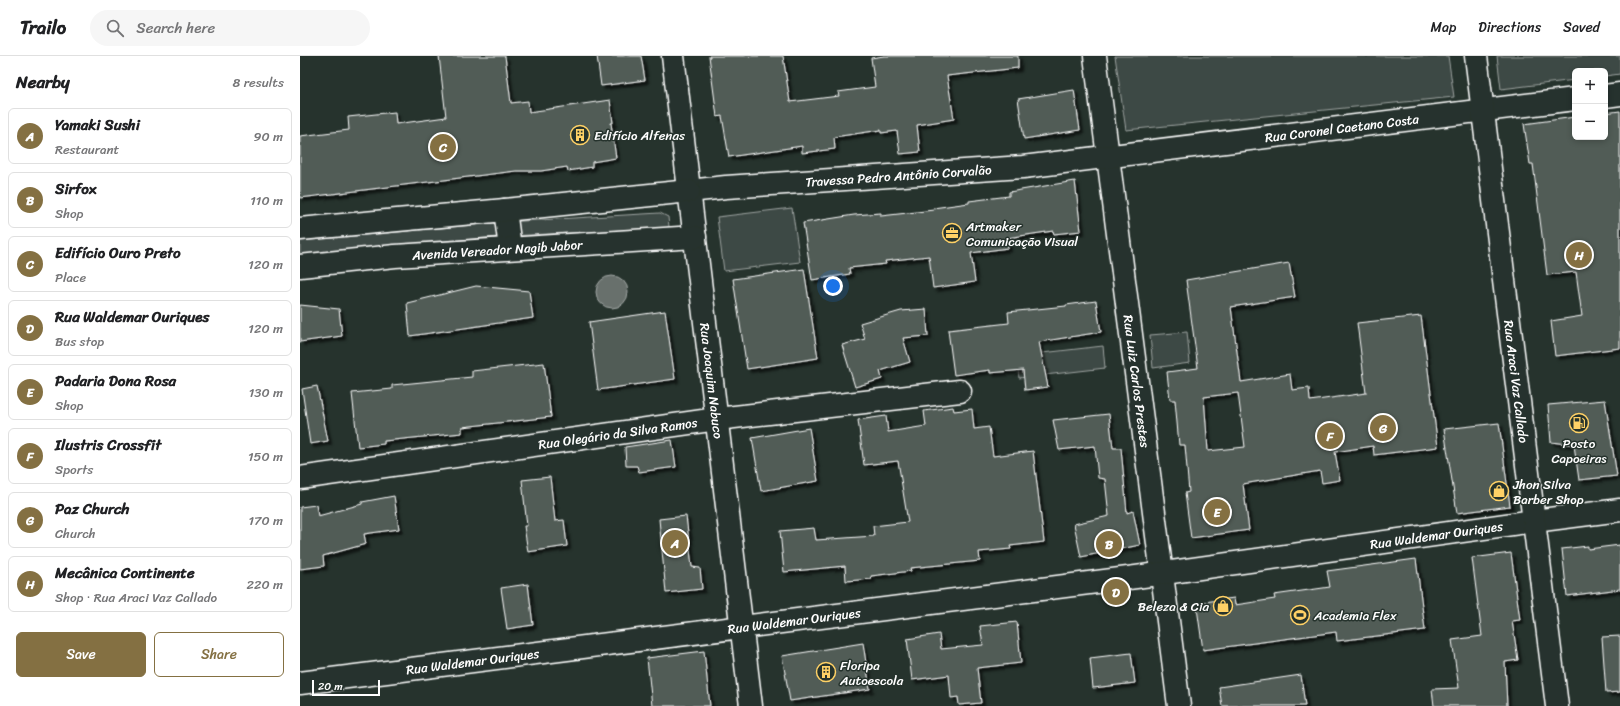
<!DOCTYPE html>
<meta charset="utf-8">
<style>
body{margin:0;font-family:Sriracha,sans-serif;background:#f6f6f6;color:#202124}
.controls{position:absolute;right:12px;top:12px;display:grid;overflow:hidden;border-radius:6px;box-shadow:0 2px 6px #0003}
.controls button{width:36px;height:36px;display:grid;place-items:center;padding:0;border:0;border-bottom:1px solid #e0e0e0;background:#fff;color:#202124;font:20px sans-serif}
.scale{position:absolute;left:12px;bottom:10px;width:68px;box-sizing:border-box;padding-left:4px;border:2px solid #fff;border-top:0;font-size:11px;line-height:14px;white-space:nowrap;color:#fff;-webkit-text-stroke:3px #26332d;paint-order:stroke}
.you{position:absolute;left:533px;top:230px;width:14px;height:14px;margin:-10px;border:3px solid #fff;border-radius:50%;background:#1a73e8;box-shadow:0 0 0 6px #1a73e833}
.badge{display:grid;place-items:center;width:26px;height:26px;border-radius:50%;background:#847042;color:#fff;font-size:13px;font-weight:700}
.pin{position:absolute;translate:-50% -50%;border:2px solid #fff;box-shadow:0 1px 4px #0006}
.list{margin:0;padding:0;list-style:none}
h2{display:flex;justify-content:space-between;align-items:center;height:52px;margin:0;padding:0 16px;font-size:17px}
h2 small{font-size:13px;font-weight:400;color:#757577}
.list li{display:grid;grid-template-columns:26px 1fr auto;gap:12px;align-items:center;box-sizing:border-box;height:56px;margin:0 8px 8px;padding:0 8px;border:1px solid #e0e0e0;border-radius:6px}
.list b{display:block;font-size:15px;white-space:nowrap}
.list p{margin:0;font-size:13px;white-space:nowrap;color:#757577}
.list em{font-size:13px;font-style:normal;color:#757577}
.actions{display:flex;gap:8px;padding:12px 16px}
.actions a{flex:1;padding:9px 0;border:1px solid #847042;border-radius:6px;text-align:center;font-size:14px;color:#847042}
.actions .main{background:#847042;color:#fff}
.icon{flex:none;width:22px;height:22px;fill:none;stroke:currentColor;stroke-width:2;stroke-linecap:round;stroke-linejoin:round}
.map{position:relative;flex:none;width:1320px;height:650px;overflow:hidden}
header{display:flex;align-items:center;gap:24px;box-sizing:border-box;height:56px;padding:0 20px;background:#fff;border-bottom:1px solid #e0e0e0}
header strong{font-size:19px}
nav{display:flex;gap:22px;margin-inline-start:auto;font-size:14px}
.search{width:280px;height:36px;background:#f6f6f6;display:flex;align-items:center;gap:10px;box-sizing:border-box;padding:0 14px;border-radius:22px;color:#757577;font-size:15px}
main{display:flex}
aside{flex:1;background:#fff}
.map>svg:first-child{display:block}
</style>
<header>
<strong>Trailo</strong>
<div class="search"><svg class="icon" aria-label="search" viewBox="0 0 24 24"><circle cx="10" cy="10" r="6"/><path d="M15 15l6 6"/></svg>Search here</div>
<nav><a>Map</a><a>Directions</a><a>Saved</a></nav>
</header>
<main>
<aside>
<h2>Nearby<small>8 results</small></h2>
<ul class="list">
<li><span class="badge">A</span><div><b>Yamaki Sushi</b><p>Restaurant</p></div><em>90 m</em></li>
<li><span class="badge">B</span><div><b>Sirfox</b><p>Shop</p></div><em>110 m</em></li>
<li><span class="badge">C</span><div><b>Edifício Ouro Preto</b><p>Place</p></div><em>120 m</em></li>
<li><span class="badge">D</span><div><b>Rua Waldemar Ouriques</b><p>Bus stop</p></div><em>120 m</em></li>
<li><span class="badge">E</span><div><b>Padaria Dona Rosa</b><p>Shop</p></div><em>130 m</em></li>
<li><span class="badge">F</span><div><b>Ilustris Crossfit</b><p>Sports</p></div><em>150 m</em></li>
<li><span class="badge">G</span><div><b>Paz Church</b><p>Church</p></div><em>170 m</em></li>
<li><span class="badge">H</span><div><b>Mecânica Continente</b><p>Shop · Rua Araci Vaz Callado</p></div><em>220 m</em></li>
</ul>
<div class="actions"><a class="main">Save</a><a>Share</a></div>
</aside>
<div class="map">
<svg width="1320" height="650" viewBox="0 0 1320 650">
<defs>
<filter id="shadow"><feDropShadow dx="3.5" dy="3.5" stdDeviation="1" flood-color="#0009"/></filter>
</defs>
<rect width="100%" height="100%" fill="#26332d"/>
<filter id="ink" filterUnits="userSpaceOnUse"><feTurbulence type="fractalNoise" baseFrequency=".025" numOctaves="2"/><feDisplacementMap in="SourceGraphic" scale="8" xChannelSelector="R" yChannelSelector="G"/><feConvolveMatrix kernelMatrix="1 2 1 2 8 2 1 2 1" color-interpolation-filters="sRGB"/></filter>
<g filter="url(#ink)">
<g fill="#3e4944" stroke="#9ea4a2">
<polygon points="815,0 1148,0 1154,41 826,74"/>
<polygon points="1197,0 1320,0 1320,18 1305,20 1305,15 1275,15 1275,24 1201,33"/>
<polygon points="492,152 500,206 424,215 417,161"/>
<polygon points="360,157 368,161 369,171 362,172 210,180 102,189 0,201 0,185 206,166"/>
<polygon points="887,276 890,307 853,312 850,279"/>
<polygon points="803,290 805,312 719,322 716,300"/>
</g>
<circle fill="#67706c" stroke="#a4a9a7" cx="312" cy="236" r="16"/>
<g fill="#515c57" stroke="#fff" fill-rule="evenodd" filter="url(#shadow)">
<polygon points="139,0 205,0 211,47 228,45 229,56 310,44 313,67 311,67 316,102 292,106 292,111 268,115 267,111 241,115 216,115 0,142 0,80 49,74 48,61 95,56 96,68 146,61"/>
<polygon points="297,0 341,0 345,24 301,30"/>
<polygon points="409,0 483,0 490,46 539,40 538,36 575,31 571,2 584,0 718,0 718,12 647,20 654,63 617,69 620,96 600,98 597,75 581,77 581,74 534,81 535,93 502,97 502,90 429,101 422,60 417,61"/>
<polygon points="774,34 780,74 724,83 718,43"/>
<polygon points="1320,55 1320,292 1255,300 1251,265 1282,260 1276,216 1247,219 1233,108 1230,108 1224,68 1275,61 1275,81 1305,81 1305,57"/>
<polygon points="775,125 781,175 754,178 753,175 707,182 708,192 671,197 675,226 633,232 629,200 585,205 586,208 549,212 550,218 512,224 503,167 554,159 581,157 581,160 634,154 633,152 669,147 669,145 709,140 709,136"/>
<path d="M989,207L995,241L931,251L941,326L990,318L992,334L1009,332L1010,345L1066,337L1057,267L1121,260L1138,391L1074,399L1073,390L1035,396L1040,424L1022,427L1020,415L943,428L949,474L891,482L885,437L889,436L885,389H879L875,344H870L867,316L898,312L886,224ZM938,337L945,391L908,395L904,341Z"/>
<polygon points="504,213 518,302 447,313 433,223"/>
<polygon points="176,230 229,235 233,262 110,280 107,247"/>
<polygon points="796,245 801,276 739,286 748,331 725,334 723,314 690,317 690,314 654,319 648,274 709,267 708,256 766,250 766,249"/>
<polygon points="0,249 39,253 42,280 0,286"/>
<polygon points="626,253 628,280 603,282 610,306 580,315 582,323 555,331 542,289 565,283 560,267 601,255"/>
<polygon points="365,255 375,323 298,334 289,266"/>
<polygon points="244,307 251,361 162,371 162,377 84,385 84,388 58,391 52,337 92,333 92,329 172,321 172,315"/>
<polygon points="17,330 28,385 10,388 2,333"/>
<polygon points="1305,344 1317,420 1279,424 1274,389 1251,386 1248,349"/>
<polygon points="653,351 654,355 672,353 674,373 689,371 693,400 733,395 744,486 710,490 711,493 679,496 680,505 610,512 611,515 571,520 572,523 546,525 545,510 484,516 480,475 514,472 516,484 574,480 573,470 608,466 598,405 564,409 558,364 586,360 588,376 626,370 624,355"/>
<polygon points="809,358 813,392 821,392 827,457 833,455 840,489 781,501 774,468 809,460 805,423 798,422 795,390 759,394 753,364"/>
<polygon points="1199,367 1210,450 1157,457 1144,373"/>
<polygon points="509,372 518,425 461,435 452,382"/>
<polygon points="372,384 376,411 339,416 337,410 326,410 325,391"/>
<polygon points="250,421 255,465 264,464 267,490 228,496 224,470 227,470 222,424"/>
<polygon points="94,440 99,473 64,478 66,488 23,500 24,510 0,513 0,451 16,449 18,460 62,448 62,446"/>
<polygon points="386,460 392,511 400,512 402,533 366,537 359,463"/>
<polygon points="1320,489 1320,533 1267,540 1262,493 1288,490 1288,493"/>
<polygon points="1211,497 1220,564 1212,565 1218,604 1205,606 1207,650 1134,650 1132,633 1159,632 1152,584 1182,580 1172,502"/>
<polygon points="1116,503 1125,574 1037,585 1036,576 903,594 897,552 904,546 934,542 935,549 975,543 974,539 1030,531 1027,515"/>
<polygon points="228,528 233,569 207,573 201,532"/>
<polygon points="717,566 721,607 677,612 681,647 659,649 658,641 651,642 649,619 612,624 607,583 639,578 641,593 683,589 680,570"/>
<polygon points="1320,580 1320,636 1306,637 1302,581"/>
<polygon points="563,587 570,633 490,645 482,600"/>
<polygon points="404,595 410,650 352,650 347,602"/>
<polygon points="831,597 835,627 793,632 790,602"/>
<polygon points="1001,619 1005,650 922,650 919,631"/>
</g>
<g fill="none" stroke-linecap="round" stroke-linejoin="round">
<defs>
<g id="minor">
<path id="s1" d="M795,0L879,650"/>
<polyline points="1305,40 1320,38"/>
<path id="s2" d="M389,135L426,131L723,111L1275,43"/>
<path id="s3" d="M0,422L417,363L660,335"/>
<path id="s4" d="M0,627L836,521L1234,465L1320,454"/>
</g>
<g id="major">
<path id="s5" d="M373,0L451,650"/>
<path id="s6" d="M1176,0L1257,650"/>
<polyline points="205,154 210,192"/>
<polyline points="0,173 205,154 389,135"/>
<path id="s7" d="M0,210L95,200L395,181"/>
</g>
</defs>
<use href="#minor" stroke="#fff" stroke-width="25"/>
<use href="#major" stroke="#fff" stroke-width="25"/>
<use href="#minor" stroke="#26332d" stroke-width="22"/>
<use href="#major" stroke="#26332d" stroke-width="22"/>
</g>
</g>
<defs>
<symbol id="building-ring" viewBox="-11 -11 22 22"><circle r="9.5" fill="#26332d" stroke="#ffd166" stroke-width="1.5"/><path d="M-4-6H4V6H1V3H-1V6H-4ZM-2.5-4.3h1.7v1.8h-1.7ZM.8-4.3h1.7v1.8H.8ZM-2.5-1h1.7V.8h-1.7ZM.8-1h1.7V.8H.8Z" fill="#ffd166"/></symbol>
<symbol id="office-ring" viewBox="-11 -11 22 22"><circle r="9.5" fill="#26332d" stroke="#ffd166" stroke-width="1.5"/><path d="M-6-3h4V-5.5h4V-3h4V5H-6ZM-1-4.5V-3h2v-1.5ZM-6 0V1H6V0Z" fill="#ffd166"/></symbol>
<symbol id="fuel-ring" viewBox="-11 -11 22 22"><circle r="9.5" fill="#26332d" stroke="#ffd166" stroke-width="1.5"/><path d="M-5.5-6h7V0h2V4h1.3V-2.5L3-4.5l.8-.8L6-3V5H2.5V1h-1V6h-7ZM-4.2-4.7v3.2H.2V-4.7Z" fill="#ffd166"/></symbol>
<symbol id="shop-ring" viewBox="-11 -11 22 22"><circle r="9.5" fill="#26332d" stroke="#ffd166" stroke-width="1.5"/><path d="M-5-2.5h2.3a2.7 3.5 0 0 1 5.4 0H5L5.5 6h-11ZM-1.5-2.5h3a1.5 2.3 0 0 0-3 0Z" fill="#ffd166"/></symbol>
<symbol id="stadium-ring" viewBox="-11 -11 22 22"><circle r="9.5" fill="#26332d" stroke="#ffd166" stroke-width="1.5"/><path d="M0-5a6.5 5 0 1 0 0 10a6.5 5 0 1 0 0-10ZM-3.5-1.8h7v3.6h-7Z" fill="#ffd166"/></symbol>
</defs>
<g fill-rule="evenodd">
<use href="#building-ring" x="269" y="68" width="22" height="22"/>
<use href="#office-ring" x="641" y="166" width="22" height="22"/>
<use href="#fuel-ring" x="1268" y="356" width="22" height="22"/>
<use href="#shop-ring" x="1188" y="424" width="22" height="22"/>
<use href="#shop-ring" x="912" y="539" width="22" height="22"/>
<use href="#stadium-ring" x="989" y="548" width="22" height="22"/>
<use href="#building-ring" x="515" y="605" width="22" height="22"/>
</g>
<g text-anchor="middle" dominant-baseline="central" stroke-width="3" stroke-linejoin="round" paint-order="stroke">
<g font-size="13" fill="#fff" stroke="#26332d">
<text stroke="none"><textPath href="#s2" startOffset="656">Rua Coronel Caetano Costa</textPath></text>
<text stroke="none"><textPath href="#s2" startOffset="210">Travessa Pedro Antônio Corvalão</textPath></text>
<text stroke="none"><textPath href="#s7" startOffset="198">Avenida Vereador Nagib Jabor</textPath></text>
<text stroke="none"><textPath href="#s5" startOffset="327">Rua Joaquim Nabuco</textPath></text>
<text stroke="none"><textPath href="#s1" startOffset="328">Rua Luiz Carlos Prestes</textPath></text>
<text stroke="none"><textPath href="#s6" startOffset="328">Rua Araci Vaz Callado</textPath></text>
<text stroke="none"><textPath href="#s3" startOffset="321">Rua Olegário da Silva Ramos</textPath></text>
<text stroke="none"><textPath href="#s4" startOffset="1146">Rua Waldemar Ouriques</textPath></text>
<text stroke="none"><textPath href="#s4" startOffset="498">Rua Waldemar Ouriques</textPath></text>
<text stroke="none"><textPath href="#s4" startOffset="174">Rua Waldemar Ouriques</textPath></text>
</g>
<g font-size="13" fill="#fff" stroke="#26332d" text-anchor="start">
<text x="294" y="79">Edifício Alfenas</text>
<text x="666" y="170">Artmaker<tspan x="666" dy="15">Comunicação Visual</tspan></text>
<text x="1279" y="387" text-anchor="middle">Posto<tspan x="1279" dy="15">Capoeiras</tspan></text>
<text x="1213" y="428">Jhon Silva<tspan x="1213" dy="15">Barber Shop</tspan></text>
<text x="909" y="550" text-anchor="end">Beleza &amp; Cia</text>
<text x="1014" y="559">Academia Flex</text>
<text x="540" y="609">Floripa<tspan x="540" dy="15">Autoescola</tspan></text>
</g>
</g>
</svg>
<div class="controls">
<button>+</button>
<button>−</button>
</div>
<div class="scale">20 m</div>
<div class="you"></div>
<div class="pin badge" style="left:375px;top:487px">A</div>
<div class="pin badge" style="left:809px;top:488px">B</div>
<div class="pin badge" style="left:143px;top:91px">C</div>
<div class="pin badge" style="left:816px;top:536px">D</div>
<div class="pin badge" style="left:917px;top:456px">E</div>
<div class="pin badge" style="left:1030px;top:380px">F</div>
<div class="pin badge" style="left:1083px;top:372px">G</div>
<div class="pin badge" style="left:1279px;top:199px">H</div>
</div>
</main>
